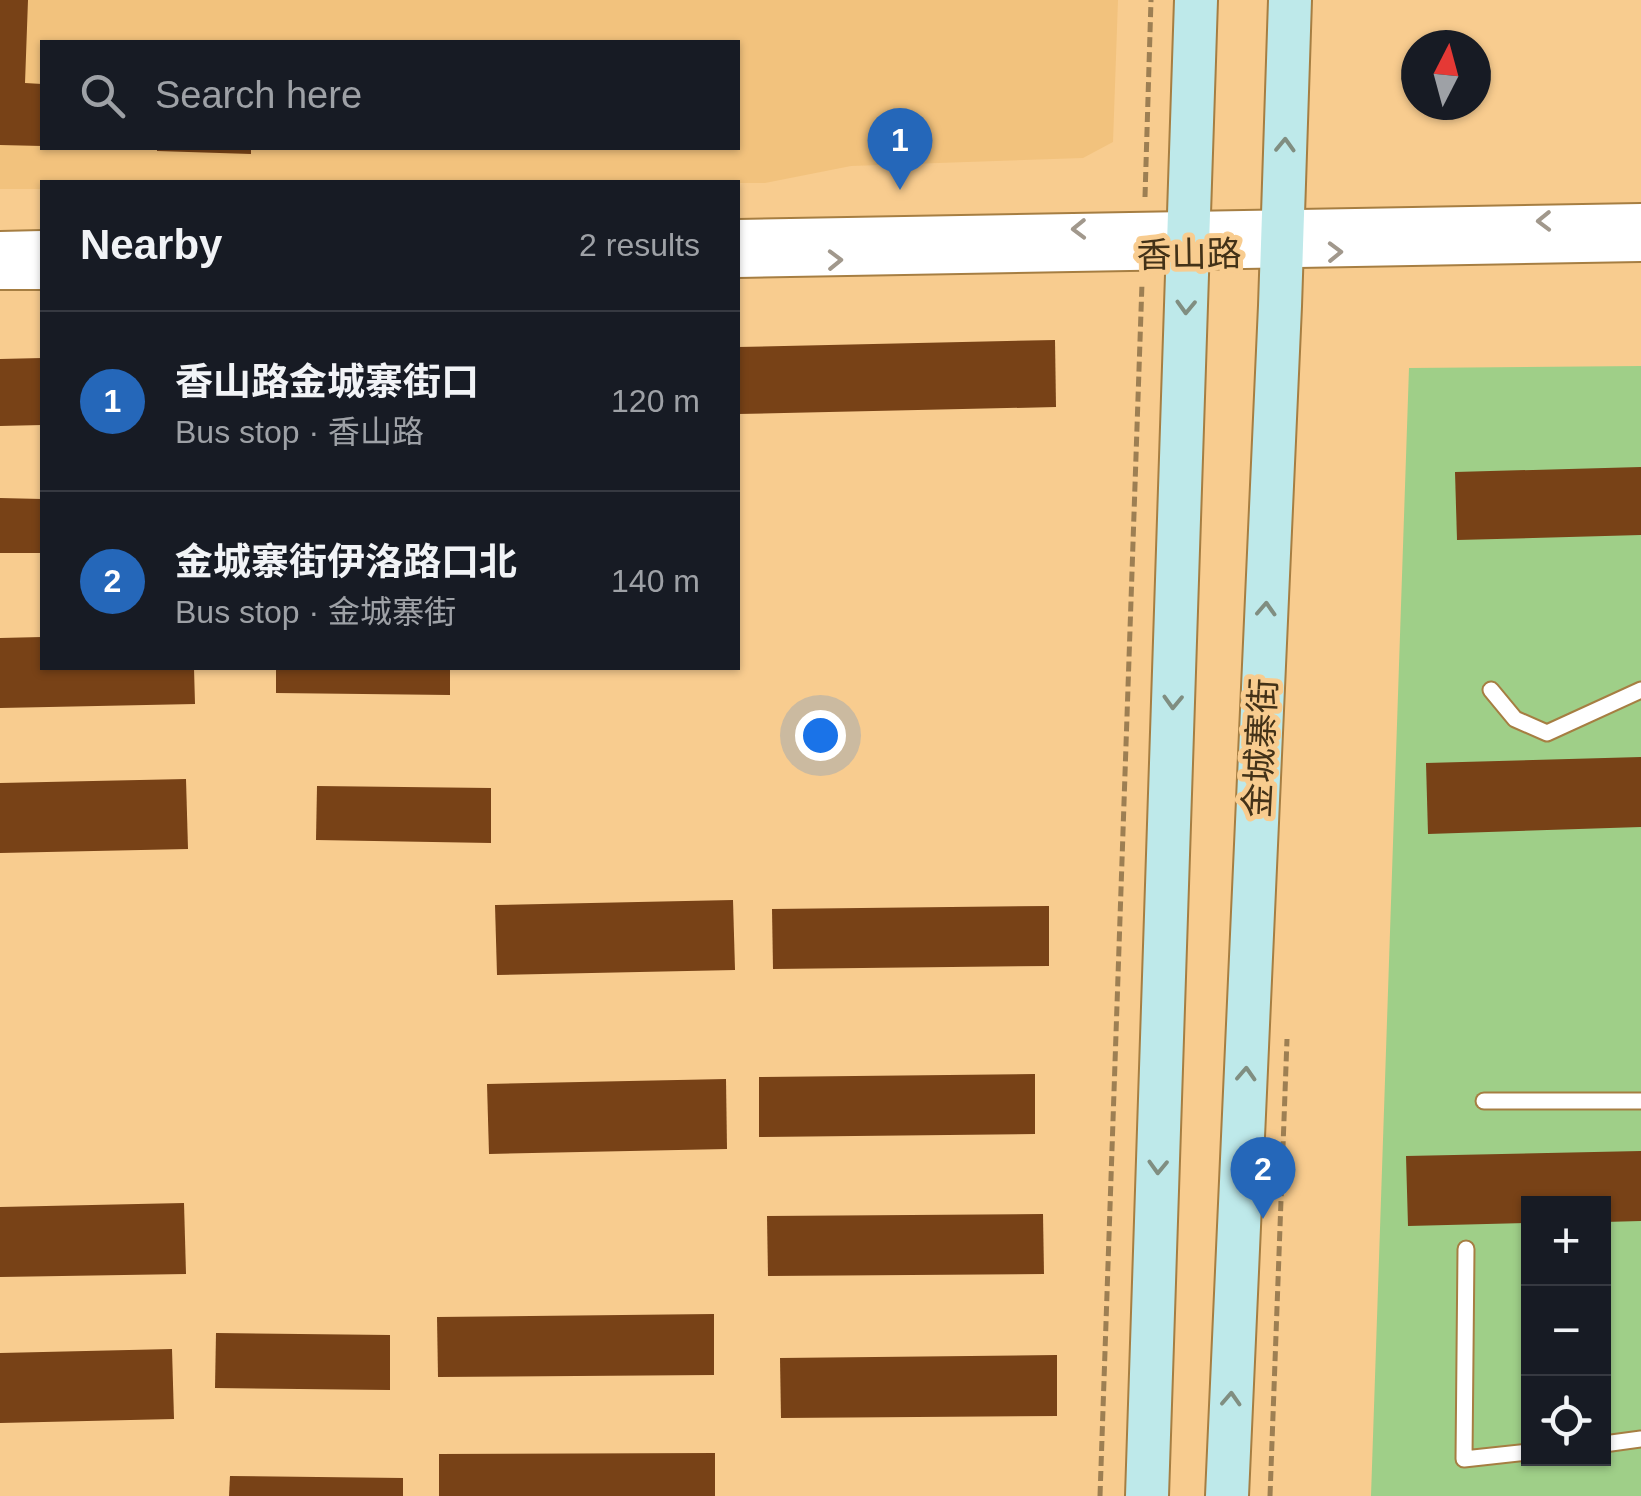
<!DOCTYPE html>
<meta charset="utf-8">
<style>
body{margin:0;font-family:Helvetica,"Noto Sans SC",sans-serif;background:#20242c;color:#f1f3f6}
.controls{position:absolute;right:30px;bottom:30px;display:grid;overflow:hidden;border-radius:0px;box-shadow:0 2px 8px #0004}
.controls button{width:90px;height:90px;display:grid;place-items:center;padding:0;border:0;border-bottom:2px solid #363941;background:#171b24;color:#f1f3f6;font:50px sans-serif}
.compass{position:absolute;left:1401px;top:30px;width:90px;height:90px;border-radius:50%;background:#171b24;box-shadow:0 2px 8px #0004;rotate:6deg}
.you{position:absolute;left:820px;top:735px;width:35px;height:35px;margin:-25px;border:8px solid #fff;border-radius:50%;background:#1a73e8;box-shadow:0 0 0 15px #1a73e833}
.badge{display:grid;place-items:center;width:65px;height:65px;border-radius:50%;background:#2567b9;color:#fff;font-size:32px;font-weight:700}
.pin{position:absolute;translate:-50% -82px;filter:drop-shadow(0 2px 5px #0008)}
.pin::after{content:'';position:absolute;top:52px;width:35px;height:30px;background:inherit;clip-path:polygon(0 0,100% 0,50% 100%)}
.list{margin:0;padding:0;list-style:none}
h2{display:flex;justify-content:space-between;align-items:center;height:130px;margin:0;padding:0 40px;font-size:42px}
h2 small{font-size:32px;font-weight:400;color:#9ea1a6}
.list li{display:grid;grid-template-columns:65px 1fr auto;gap:30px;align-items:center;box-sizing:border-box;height:180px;padding:0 40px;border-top:2px solid #363941}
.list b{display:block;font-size:38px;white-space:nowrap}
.list p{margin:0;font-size:32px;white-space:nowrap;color:#9ea1a6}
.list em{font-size:32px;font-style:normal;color:#9ea1a6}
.icon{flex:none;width:55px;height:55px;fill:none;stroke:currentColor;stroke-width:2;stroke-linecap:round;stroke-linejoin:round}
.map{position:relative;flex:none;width:1641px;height:1496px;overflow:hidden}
.search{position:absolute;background:#171b24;box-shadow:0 2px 8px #0004;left:40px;top:40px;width:700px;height:110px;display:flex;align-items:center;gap:25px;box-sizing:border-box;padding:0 35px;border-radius:0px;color:#9ea1a6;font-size:38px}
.panel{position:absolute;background:#171b24;box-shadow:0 2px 8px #0004;left:40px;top:180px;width:700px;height:490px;border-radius:0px}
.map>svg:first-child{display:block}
</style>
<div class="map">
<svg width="1641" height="1496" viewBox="0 0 1641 1496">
<rect width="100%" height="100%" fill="#f8cc8f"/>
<path fill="#f2c27d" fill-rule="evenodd" d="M0,0H1118L1113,142L1083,158L851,166L765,183L42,182V189H0ZM42,42H738V148H42Z"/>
<path fill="#9fcf88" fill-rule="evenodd" d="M1641,366V1496H1371L1409,368ZM1528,1204H1604V1458H1528Z"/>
<g fill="#784217">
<polygon points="0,0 28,0 25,83 42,84 42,146 0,145"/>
<polygon points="157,148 251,148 251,154 157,151"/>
<polygon points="1055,340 1056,407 738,414 738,347"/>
<polygon points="42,358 42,425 0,426 0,359"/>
<polygon points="1641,467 1641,535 1457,540 1455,472"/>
<polygon points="0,498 42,499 42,553 0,553"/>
<polygon points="42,637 42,668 194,668 195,704 0,708 0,638"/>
<polygon points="276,668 450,668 450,695 276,693"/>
<polygon points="1641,757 1641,827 1428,834 1426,763"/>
<polygon points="186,779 188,849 0,853 0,783"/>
<polygon points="317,786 491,788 491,843 316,840"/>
<polygon points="733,900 735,970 497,975 495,905"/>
<polygon points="1049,906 1049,966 773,969 772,909"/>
<polygon points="1035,1074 1035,1134 759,1137 759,1077"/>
<polygon points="726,1079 727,1149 489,1154 487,1084"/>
<polygon points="1641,1151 1641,1221 1604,1222 1604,1204 1528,1204 1528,1223 1408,1226 1406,1156"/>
<polygon points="184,1203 186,1274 0,1277 0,1207"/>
<polygon points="1043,1214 1044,1274 768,1276 767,1216"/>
<polygon points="714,1314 714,1375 438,1377 437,1317"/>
<polygon points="216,1333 390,1335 390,1390 215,1388"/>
<polygon points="172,1349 174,1419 0,1423 0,1353"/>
<polygon points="1057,1355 1057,1416 781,1418 780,1358"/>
<polygon points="715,1453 715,1496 439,1496 439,1454"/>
<polygon points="230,1476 403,1478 403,1496 229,1496"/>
</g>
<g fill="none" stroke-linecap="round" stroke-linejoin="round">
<defs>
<g id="lane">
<polyline points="1491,690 1515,719 1547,733 1641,690"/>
<polyline points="1484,1101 1641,1101"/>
<polyline points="1466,1249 1464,1459 1528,1452"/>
<polyline points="1604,1444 1641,1439"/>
</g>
<g id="street">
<polyline points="738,235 1641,219"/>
<polyline points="0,247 42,246"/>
<polyline points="738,262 1641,246"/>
<polyline points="0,274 42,274"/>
</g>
<g id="secondary">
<polyline points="1147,1496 1196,0"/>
<polyline points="1227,1496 1280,306 1290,0"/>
</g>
</defs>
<use href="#lane" stroke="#a67e42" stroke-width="19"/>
<use href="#street" stroke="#a67e42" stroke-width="34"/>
<use href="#secondary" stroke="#a67e42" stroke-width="46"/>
<g stroke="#9d7f53" stroke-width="5" stroke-dasharray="10 5" stroke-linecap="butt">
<polyline points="1145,197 1151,0"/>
<polyline points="1100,1496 1142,283"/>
<polyline points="1270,1496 1287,1039"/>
</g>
<use href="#lane" stroke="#fff" stroke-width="15"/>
<use href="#street" stroke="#fff" stroke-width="30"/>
<use href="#secondary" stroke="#bee9ea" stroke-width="42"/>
</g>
<defs><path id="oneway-chevron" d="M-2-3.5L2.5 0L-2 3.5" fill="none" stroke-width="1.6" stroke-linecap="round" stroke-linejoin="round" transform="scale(2.5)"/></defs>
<g stroke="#808e81">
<use href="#oneway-chevron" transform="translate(1285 145) rotate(-88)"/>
<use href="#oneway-chevron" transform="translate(1186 307) rotate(92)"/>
<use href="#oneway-chevron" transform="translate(1266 609) rotate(-87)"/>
<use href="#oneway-chevron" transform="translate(1173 702) rotate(92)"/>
<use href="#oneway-chevron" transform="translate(1246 1074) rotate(-87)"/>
<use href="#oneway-chevron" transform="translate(1158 1167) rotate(92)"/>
<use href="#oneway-chevron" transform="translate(1231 1399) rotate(-87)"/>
</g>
<g stroke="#a1988c">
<use href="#oneway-chevron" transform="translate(1544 221) rotate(179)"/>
<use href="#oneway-chevron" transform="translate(1079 229) rotate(179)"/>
<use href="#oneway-chevron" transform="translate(1335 252) rotate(-1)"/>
<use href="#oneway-chevron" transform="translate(835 260) rotate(-1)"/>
</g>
<g text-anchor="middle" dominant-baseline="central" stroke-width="10" stroke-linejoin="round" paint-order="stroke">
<g font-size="35" fill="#433218" stroke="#f8cc8f">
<text transform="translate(1189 254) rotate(-1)">香山路</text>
<text transform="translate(1260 748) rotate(-87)">金城寨街</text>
</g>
</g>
</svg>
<div class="controls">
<button>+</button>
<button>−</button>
<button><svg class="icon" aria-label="locate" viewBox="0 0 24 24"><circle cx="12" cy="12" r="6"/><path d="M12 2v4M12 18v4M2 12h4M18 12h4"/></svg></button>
</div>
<svg class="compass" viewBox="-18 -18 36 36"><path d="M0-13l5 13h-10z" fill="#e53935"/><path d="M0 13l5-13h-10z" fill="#9ea1a6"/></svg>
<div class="you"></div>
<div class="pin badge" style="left:900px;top:190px">1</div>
<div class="pin badge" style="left:1263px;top:1219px">2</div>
<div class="search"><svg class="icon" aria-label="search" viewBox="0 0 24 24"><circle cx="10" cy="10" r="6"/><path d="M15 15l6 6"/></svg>Search here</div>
<section class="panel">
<h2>Nearby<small>2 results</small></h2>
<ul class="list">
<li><span class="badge">1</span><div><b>香山路金城寨街口</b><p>Bus stop · 香山路</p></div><em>120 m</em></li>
<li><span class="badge">2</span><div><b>金城寨街伊洛路口北</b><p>Bus stop · 金城寨街</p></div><em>140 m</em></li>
</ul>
</section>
</div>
